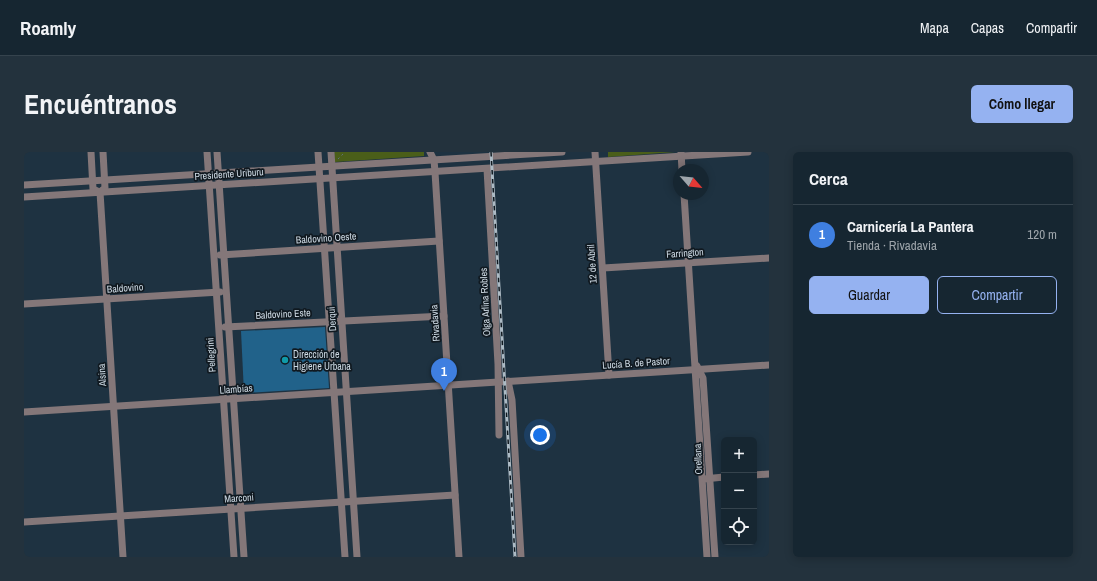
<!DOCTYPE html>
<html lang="es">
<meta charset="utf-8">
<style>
body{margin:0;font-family:"Archivo Narrow",sans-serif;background:#23323d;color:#f1f3f6}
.controls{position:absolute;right:12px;bottom:12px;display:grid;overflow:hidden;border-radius:6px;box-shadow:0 2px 10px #0003}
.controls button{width:36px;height:36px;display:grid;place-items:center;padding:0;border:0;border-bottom:1px solid #35434d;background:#162631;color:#f1f3f6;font:20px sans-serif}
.compass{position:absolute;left:649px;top:12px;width:36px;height:36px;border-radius:50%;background:#162631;box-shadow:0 2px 10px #0003;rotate:118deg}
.you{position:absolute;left:516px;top:283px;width:14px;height:14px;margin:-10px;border:3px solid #fff;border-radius:50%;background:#1a73e8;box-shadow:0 0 0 6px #1a73e833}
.badge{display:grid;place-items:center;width:26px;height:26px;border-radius:50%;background:#95b2f1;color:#fff;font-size:13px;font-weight:700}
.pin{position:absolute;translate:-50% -33px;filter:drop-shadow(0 1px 2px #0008)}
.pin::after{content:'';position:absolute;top:21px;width:14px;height:12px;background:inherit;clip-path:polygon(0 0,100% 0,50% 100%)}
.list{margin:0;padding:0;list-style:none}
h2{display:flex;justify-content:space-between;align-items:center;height:52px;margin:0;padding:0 16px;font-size:17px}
h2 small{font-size:13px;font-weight:400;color:#9ea5ab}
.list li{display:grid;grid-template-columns:26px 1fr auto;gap:12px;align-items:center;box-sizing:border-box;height:60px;padding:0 16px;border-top:1px solid #35434d}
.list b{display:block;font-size:15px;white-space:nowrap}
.list p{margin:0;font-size:13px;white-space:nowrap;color:#9ea5ab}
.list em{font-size:13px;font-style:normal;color:#9ea5ab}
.actions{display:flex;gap:8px;padding:12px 16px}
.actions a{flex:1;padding:9px 0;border:1px solid #95b2f1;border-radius:6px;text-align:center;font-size:14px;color:#95b2f1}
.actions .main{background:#95b2f1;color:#111}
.icon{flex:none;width:22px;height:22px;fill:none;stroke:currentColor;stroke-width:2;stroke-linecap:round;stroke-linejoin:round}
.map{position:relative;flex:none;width:745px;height:405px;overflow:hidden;border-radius:6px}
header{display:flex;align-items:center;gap:24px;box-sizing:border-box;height:56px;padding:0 20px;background:#162631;border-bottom:1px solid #35434d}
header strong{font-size:19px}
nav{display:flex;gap:22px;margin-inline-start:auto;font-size:14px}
.intro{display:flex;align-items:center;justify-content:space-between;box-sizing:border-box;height:96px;padding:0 24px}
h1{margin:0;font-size:28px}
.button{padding:10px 18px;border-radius:6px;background:#95b2f1;color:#111;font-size:14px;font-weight:700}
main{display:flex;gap:24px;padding:0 24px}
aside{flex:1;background:#162631;border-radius:6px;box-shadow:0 2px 10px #0003}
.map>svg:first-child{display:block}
</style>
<header>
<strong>Roamly</strong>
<nav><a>Mapa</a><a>Capas</a><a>Compartir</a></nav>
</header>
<div class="intro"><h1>Encuéntranos</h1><a class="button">Cómo llegar</a></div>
<main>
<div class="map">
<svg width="745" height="405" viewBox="0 0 745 405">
<rect width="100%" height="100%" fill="#1e3241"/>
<g fill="#4a5e19">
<polygon points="310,0 400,0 400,4 311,10"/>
<polygon points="584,0 651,0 584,5"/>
</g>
<polygon fill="#21628a" points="301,175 305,236 220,241 217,179"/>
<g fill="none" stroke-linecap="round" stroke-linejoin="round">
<polyline stroke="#60717e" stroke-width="1" stroke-dasharray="2 3" stroke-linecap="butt" points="314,7 321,0"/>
<g stroke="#847779" stroke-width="7">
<polyline points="67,0 69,37 75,40"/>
<polyline points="183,0 210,405"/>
<polyline points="193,0 220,405"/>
<polyline points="294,0 321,405"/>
<polyline points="307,0 333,405"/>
<polyline points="406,0 410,8 411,20 435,405"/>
<polyline points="571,0 585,223"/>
<polyline points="657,0 658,18"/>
<polyline points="463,17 474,212 475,283"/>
<polyline points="0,33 538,0"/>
<polyline points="76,40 99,405"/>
<polyline points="76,40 81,36 79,0"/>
<polyline points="660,42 683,405"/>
<polyline points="0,45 724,0"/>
<polyline points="196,103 415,89"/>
<polyline points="579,116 745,106"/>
<polyline points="0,152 196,140"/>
<polyline points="201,175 420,164"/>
<polyline points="673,214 679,226 691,405"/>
<polyline points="484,229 488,248 497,405"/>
<polyline points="0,260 745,213"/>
<polyline points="730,323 745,322"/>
<polyline points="680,327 700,325"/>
<polyline points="0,370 431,343"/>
</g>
<defs>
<polyline id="rail" points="467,0 491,405"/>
</defs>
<use href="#rail" stroke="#adbbc5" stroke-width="3"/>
<use href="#rail" stroke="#101920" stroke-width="1.5" stroke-dasharray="4.5" stroke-linecap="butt"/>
</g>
<circle fill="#0f9aa8" stroke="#101920" stroke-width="1.5" cx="261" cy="208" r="4"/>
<g text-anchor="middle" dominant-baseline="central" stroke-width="3.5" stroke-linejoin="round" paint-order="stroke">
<g font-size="10" fill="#cedae4" stroke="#101920">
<text transform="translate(205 22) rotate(-4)">Presidente Uriburu</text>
<text transform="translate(302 86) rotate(-4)">Baldovino Oeste</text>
<text transform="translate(661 101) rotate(-4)">Farrington</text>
<text transform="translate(568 112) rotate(-94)">12 de Abril</text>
<text transform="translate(101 136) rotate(-4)">Baldovino</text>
<text transform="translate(461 150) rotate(-93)">Olga Arlina Robles</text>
<text transform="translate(259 162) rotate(-3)">Baldovino Este</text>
<text transform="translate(308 167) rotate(-94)">Derqui</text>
<text transform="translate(411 171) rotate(-94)">Rivadavia</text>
<text transform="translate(187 203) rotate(-94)">Pellegrini</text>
<text transform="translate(612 211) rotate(-4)">Lucía B. de Pastor</text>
<text transform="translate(78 223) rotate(-94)">Alsina</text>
<text transform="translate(212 237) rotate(-4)">Llambías</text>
<text transform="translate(674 307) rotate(-93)">Orellana</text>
<text transform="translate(215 346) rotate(-4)">Marconi</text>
</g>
<g font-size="10" fill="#cedae4" stroke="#101920" text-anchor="start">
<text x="269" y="202">Dirección de<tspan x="269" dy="12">Higiene Urbana</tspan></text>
</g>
</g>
</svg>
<div class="controls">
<button>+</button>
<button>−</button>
<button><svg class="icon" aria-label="locate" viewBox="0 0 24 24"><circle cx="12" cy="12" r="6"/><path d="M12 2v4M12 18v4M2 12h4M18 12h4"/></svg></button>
</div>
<svg class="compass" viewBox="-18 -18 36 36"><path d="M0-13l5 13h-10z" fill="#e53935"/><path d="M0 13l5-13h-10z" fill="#9ea5ab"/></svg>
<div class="you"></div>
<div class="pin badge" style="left:420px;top:239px;background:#3f7fe0">1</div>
</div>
<aside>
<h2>Cerca<small></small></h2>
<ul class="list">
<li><span class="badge" style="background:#3f7fe0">1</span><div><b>Carnicería La Pantera</b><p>Tienda · Rivadavia</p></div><em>120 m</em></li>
</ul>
<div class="actions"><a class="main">Guardar</a><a>Compartir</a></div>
</aside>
</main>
